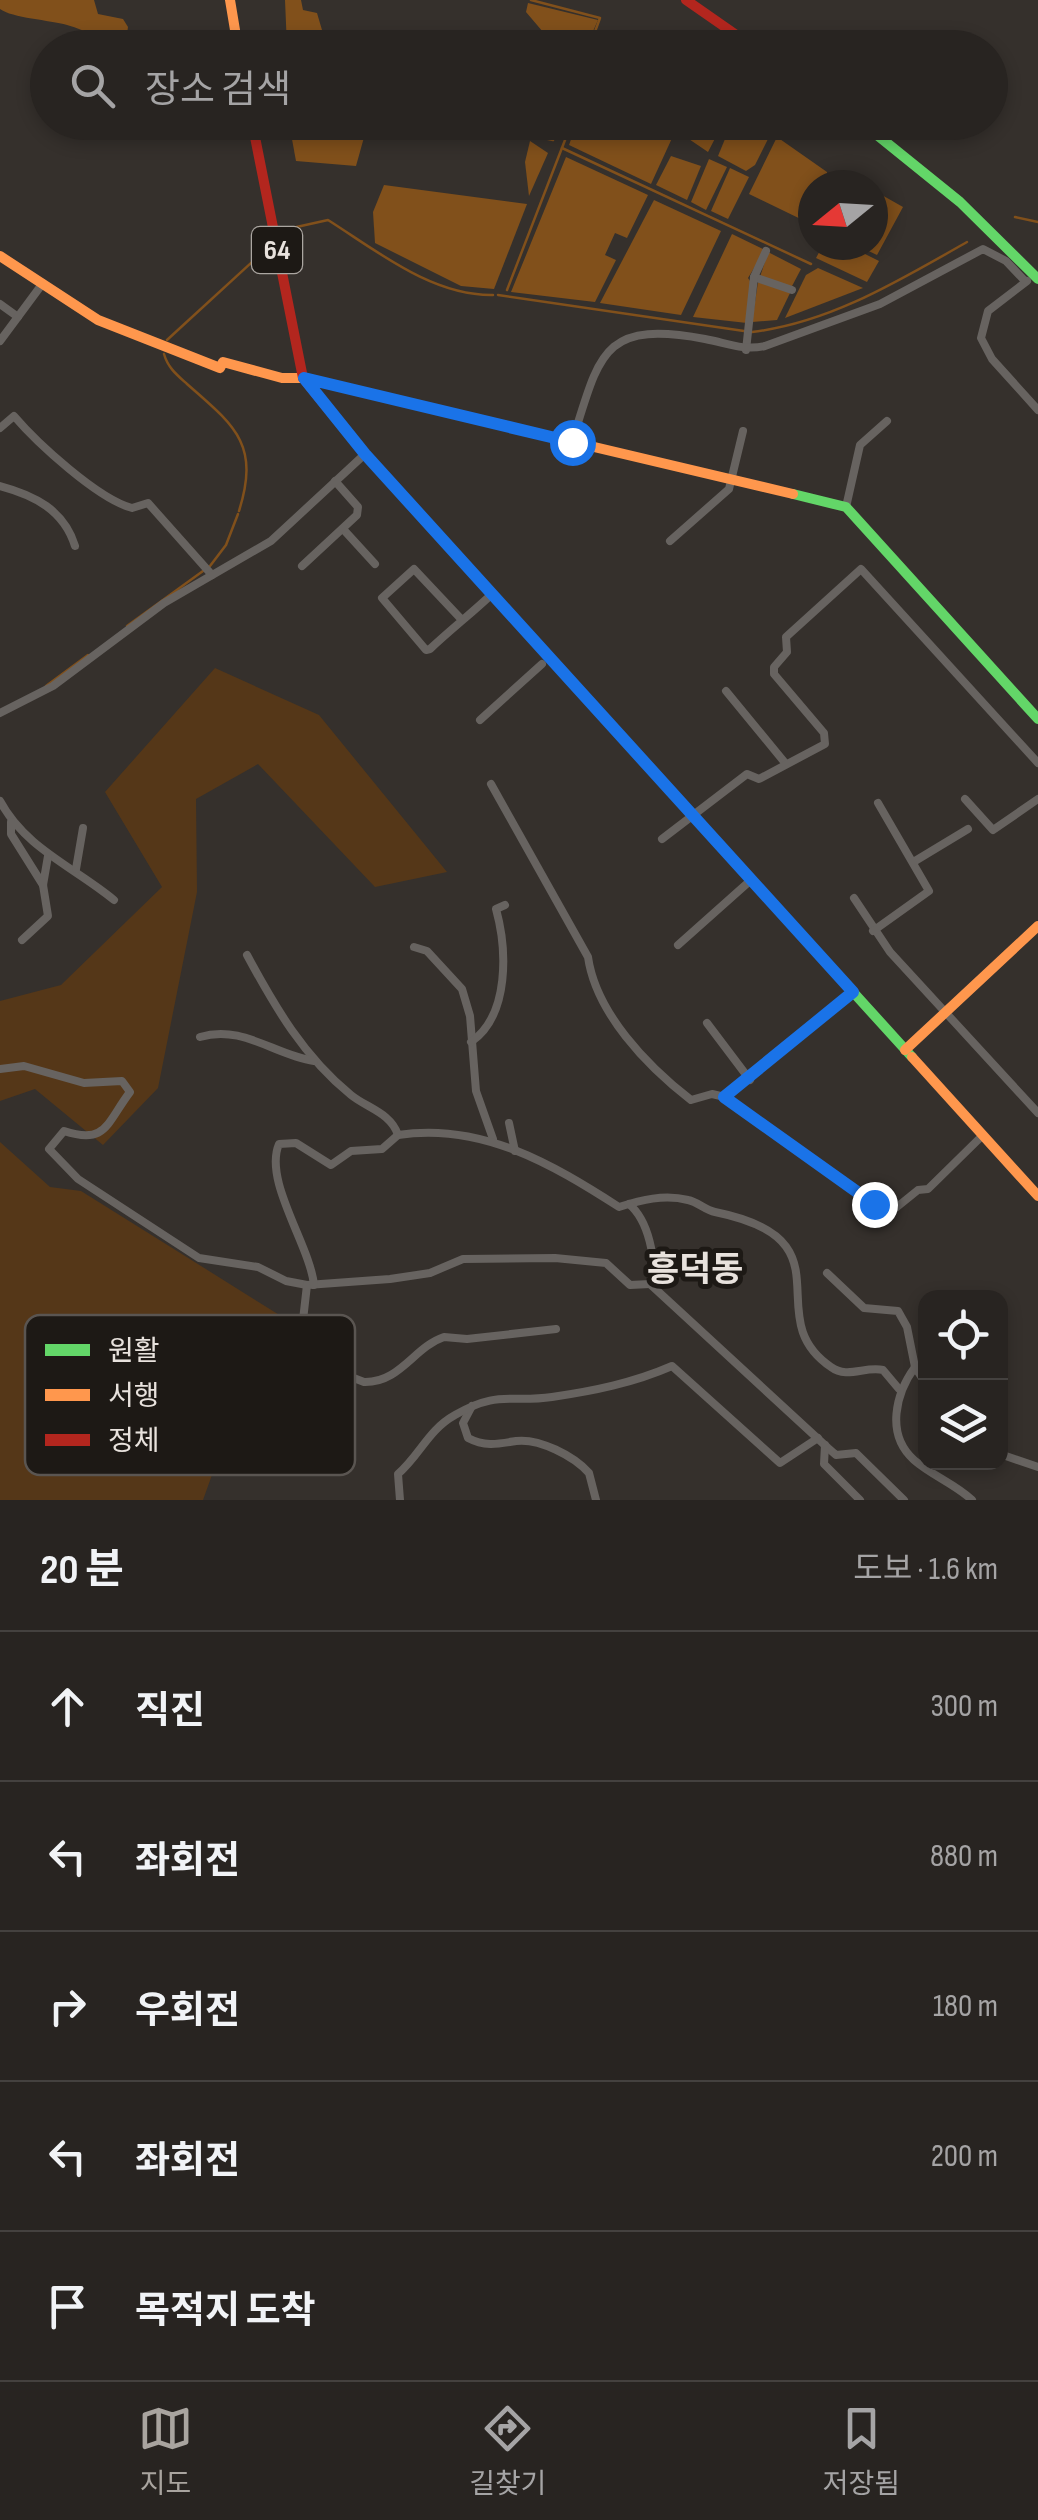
<!DOCTYPE html>
<html lang="ko">
<meta charset="utf-8">
<style>
body{margin:0;font-family:"Sofia Sans Condensed","Noto Sans KR",sans-serif;background:#302c2a;color:#f1f3f6}
.controls{position:absolute;right:30px;bottom:30px;display:grid;overflow:hidden;border-radius:20px;box-shadow:0 5px 15px #0003}
.controls button{width:90px;height:90px;display:grid;place-items:center;padding:0;border:0;border-bottom:2px solid #44413f;background:#282421;color:#f1f3f6;font:50px sans-serif}
.compass{position:absolute;left:798px;top:170px;width:90px;height:90px;border-radius:50%;background:#282421;box-shadow:0 5px 15px #0003;rotate:252deg}
.stop{position:absolute;width:30px;height:30px;margin:-22px;border:8px solid #1a73e8;border-radius:50%;background:#fff}
.stop.end{background:#1a73e8;border-color:#fff;box-shadow:0 2px 10px #0008}
.list{margin:0;padding:0;list-style:none}
h2{display:flex;justify-content:space-between;align-items:center;height:130px;margin:0;padding:0 40px;font-size:42px}
h2 small{font-size:32px;font-weight:400;color:#a5a4a5}
.list li{display:grid;grid-template-columns:65px 1fr auto;gap:30px;align-items:center;box-sizing:border-box;height:150px;padding:0 40px;border-top:2px solid #44413f}
.list b{display:block;font-size:38px;white-space:nowrap}
.list em{font-size:32px;font-style:normal;color:#a5a4a5}
.icon{flex:none;width:55px;height:55px;fill:none;stroke:currentColor;stroke-width:2;stroke-linecap:round;stroke-linejoin:round}
.map{position:relative;flex:none;width:1038px;height:1500px;overflow:hidden}
.search{position:absolute;background:#282421;box-shadow:0 5px 15px #0003;left:30px;right:30px;top:30px;height:110px;display:flex;align-items:center;gap:25px;box-sizing:border-box;padding:0 35px;border-radius:55px;color:#a5a4a5;font-size:38px}
.sheet{height:880px;background:#282421}
nav{display:flex;justify-content:space-around;align-items:center;box-sizing:border-box;height:140px;border-top:2px solid #44413f;background:#282421;font-size:28px;color:#a5a4a5}
nav a{display:grid;justify-items:center;gap:5px}
nav .on{color:#a9a49f}
.map>svg:first-child{display:block}
</style>
<div class="map">
<svg width="1038" height="1500" viewBox="0 0 1038 1500">
<rect width="100%" height="100%" fill="#35302c"/>
<g fill="#553718">
<polygon points="215,668 319,715 447,872 375,887 258,764 196,799 197,892 158,1088 103,1145 35,1089 0,1101 0,1001 61,985 162,887 105,792"/>
<polygon points="0,1142 50,1187 81,1191 289,1321 282,1357 350,1379 277,1419 227,1433 203,1500 0,1500"/>
</g>
<g fill="#81501b">
<path d="M0,0H94L98,14L123,19L128,27L125,47C104,43 87,30 67,25C50,20 12,18 0,9Z"/>
<polygon points="285,0 301,0 303,10 317,13 327,47 317,47 313,39 301,33 296,47 287,47"/>
<polygon points="528,3 598,20 586,47 531,47 543,32 526,12"/>
<polygon points="732,122 758,123 772,131 755,165 746,171 718,156"/>
<polygon points="289,123 368,123 356,166 296,161"/>
<polygon points="577,123 645,123 673,136 651,184 569,145"/>
<polygon points="685,123 685,122 723,123 708,152 680,133"/>
<polygon points="777,137 827,172 827,183 836,176 845,181 844,185 813,185 813,225 749,194"/>
<polygon points="530,141 548,153 529,196 525,162"/>
<polygon points="671,156 701,166 687,200 656,185"/>
<polygon points="566,157 648,195 627,238 615,233 605,255 616,260 595,302 511,292"/>
<polygon points="709,159 727,167 706,210 691,202"/>
<polygon points="730,168 749,177 728,219 711,211"/>
<polygon points="384,185 527,204 494,289 461,286 375,243 373,212"/>
<polygon points="873,190 903,207 877,255 856,245 873,245"/>
<polygon points="654,200 721,231 681,315 600,303"/>
<polygon points="732,234 765,250 748,278 752,284 747,323 693,317"/>
<polygon points="823,245 847,245 879,261 867,282 816,258"/>
<polygon points="768,252 801,269 791,288 760,277"/>
<polygon points="818,268 863,288 785,318 806,275"/>
<polygon points="758,282 791,291 777,320 752,322"/>
</g>
<g fill="none" stroke-linecap="round" stroke-linejoin="round">
<g stroke="#81501b" stroke-width="2.5">
<polyline points="531,0 600,18 589,48"/>
<polyline points="539,137 553,140 559,122"/>
<polyline points="562,148 811,264"/>
<polyline points="1015,217 1038,222"/>
<path d="M292,228L328,220C377,251 432,296 493,295"/>
<polyline points="507,290 572,122"/>
<polyline points="498,295 744,331"/>
<path d="M752,332C830,323 900,280 967,242"/>
<polyline points="167,340 264,251"/>
<path d="M164,354C168,368 177,375 187,384C235,426 260,444 239,511"/>
<polyline points="210,566 226,545 238,514"/>
<polyline points="127,626 203,571"/>
<polyline points="46,686 88,655"/>
</g>
<g stroke="#676360" stroke-width="8">
<polyline points="93,132 101,123"/>
<polyline points="754,277 792,290"/>
<polyline points="1027,281 988,311 981,338 992,359 1038,410"/>
<polyline points="0,304 18,317"/>
<polyline points="0,341 43,283"/>
<polyline points="746,350 754,277 766,251"/>
<path d="M0,428L14,416C37,443 98,499 132,508L148,503L212,575"/>
<path d="M572,442C600,353 602,320 705,339C727,343 743,351 765,346L880,304L983,249L1006,261L1025,281"/>
<path d="M0,486C34,495 64,510 75,546"/>
<polyline points="846,507 860,445 887,421"/>
<polyline points="343,529 375,564"/>
<polyline points="670,541 729,489 743,431"/>
<polyline points="302,566 357,515 358,507 335,481"/>
<path d="M462,620L414,569L382,598L426,650L430,649C450,630 472,613 492,594"/>
<polyline points="726,691 786,764"/>
<polyline points="0,713 53,686 164,603 271,541 365,454"/>
<polyline points="480,720 542,664"/>
<path d="M491,784L588,957C596,1013 647,1066 691,1100L712,1094L725,1097L874,1204L892,1211L918,1190L928,1189L983,1135"/>
<polyline points="965,799 993,830 1038,799"/>
<path d="M0,801C25,848 74,867 114,900"/>
<polyline points="11,822 11,834 43,885"/>
<polyline points="662,839 747,774 759,779 825,744 824,733 774,674 774,667 787,652 786,637 861,569 1038,763"/>
<polyline points="915,861 968,829"/>
<polyline points="76,869 83,828"/>
<polyline points="854,898 890,952 1038,1113"/>
<polyline points="873,931 929,891 878,803"/>
<polyline points="22,940 48,916 43,885 48,856"/>
<polyline points="678,945 751,880"/>
<polyline points="414,947 427,951 462,989 470,1016 476,1091 493,1139"/>
<path d="M247,955C275,1007 304,1057 351,1095C367,1108 391,1113 398,1135C481,1122 552,1164 619,1207C641,1200 664,1194 688,1200C698,1202 705,1210 715,1212C854,1240 756,1316 831,1367C847,1379 865,1366 883,1370L899,1389"/>
<polyline points="707,1023 750,1080"/>
<path d="M200,1037C242,1024 274,1055 314,1061"/>
<path d="M471,1042C510,1015 507,949 496,909L505,905"/>
<path d="M0,1069L24,1066L84,1083L122,1081L130,1092C106,1124 106,1145 64,1131L49,1149L78,1179L199,1258L258,1267L286,1281L307,1285L390,1279L430,1273L463,1259L555,1258L606,1263L630,1285L650,1284C658,1261 648,1220 629,1204"/>
<polyline points="725,1097 853,993"/>
<polyline points="509,1123 515,1151"/>
<path d="M827,1273L864,1308L898,1311L907,1327L915,1367C896,1393 885,1434 914,1460C931,1475 955,1484 972,1500"/>
<polyline points="650,1284 828,1448 836,1455 856,1453 904,1500"/>
<path d="M307,1285L303,1320L290,1348L294,1355L364,1382C400,1383 414,1347 444,1337L467,1339L556,1329"/>
<path d="M314,1285C310,1245 263,1181 279,1144L296,1143L331,1165L351,1151L382,1149L398,1135"/>
<polyline points="915,1367 926,1384"/>
<path d="M472,1406L463,1423L468,1438C485,1447 498,1444 516,1441C539,1438 574,1456 589,1473L596,1500"/>
<polyline points="825,1445 824,1464 860,1500"/>
<polyline points="1000,1454 1038,1467"/>
<path d="M400,1500L398,1474C420,1455 428,1430 455,1415C498,1390 510,1403 552,1397C593,1391 633,1383 672,1366L780,1463L818,1438"/>
</g>
<g stroke="#63d668" stroke-width="10">
<polyline points="861,122 960,202 1038,279"/>
<polyline points="793,494 846,507 1038,719"/>
<polyline points="619,734 912,1057"/>
</g>
<g stroke="#ff974d" stroke-width="10">
<polyline points="230,0 238,48"/>
<polyline points="0,256 98,320 220,368 223,362 282,378 303,378 793,494"/>
<polyline points="905,1050 1038,926"/>
<polyline points="912,1057 1038,1196"/>
</g>
<g stroke="#b3261e" stroke-width="10">
<polyline points="686,0 755,48"/>
<polyline points="252,122 303,378 365,454 619,734"/>
</g>
</g>
<g fill="none" stroke-linecap="round" stroke-linejoin="round">
<polyline stroke="#1a73e8" stroke-width="12" points="572,442 304,378 365,454 853,992 724,1097 874,1204"/>
</g>
<g text-anchor="middle" dominant-baseline="central" stroke-width="10" stroke-linejoin="round" paint-order="stroke">
<rect fill="#1d1915" stroke="#aba6a1" stroke-width="2.5" x="252" y="227" width="50" height="46" rx="8"/>
<g font-size="28" font-weight="bold" fill="#e8e2dd">
<text x="277" y="250">64</text>
</g>
<g font-size="35" font-weight="bold" fill="#e8e2dd" stroke="#1d1915">
<text x="695" y="1270">흥덕동</text>
</g>
</g>
<rect x="25" y="1315" width="330" height="160" rx="15" fill="#1d1915" stroke="#5a5551" stroke-width="2.5"/>
<rect x="45" y="1344" width="45" height="12" fill="#63d668"/>
<rect x="45" y="1389" width="45" height="12" fill="#ff974d"/>
<rect x="45" y="1434" width="45" height="12" fill="#b3261e"/>
<g font-size="28" fill="#e8e2dd">
<text x="108" y="1360">원활</text>
<text x="108" y="1405">서행</text>
<text x="108" y="1450">정체</text>
</g>
</svg>
<div class="controls">
<button><svg class="icon" aria-label="locate" viewBox="0 0 24 24"><circle cx="12" cy="12" r="6"/><path d="M12 2v4M12 18v4M2 12h4M18 12h4"/></svg></button>
<button><svg class="icon" aria-label="layers" viewBox="0 0 24 24"><path d="M12 4l9 5-9 5-9-5zM3 14l9 5 9-5"/></svg></button>
</div>
<svg class="compass" viewBox="-18 -18 36 36"><path d="M0-13l5 13h-10z" fill="#e53935"/><path d="M0 13l5-13h-10z" fill="#a5a4a5"/></svg>
<div class="stop" style="left:572px;top:442px"></div>
<div class="stop end" style="left:874px;top:1204px"></div>
<div class="search"><svg class="icon" aria-label="search" viewBox="0 0 24 24"><circle cx="10" cy="10" r="6"/><path d="M15 15l6 6"/></svg>장소 검색</div>
</div>
<section class="sheet">
<h2>20 분<small>도보 · 1.6 km</small></h2>
<ul class="list">
<li><svg class="icon" aria-label="ahead" viewBox="0 0 24 24"><path d="M12 20V5M6 11l6-6 6 6"/></svg><div><b>직진</b></div><em>300 m</em></li>
<li><svg class="icon" aria-label="left" viewBox="0 0 24 24"><path d="M17 20v-9H6M10 6l-5 5 5 5"/></svg><div><b>좌회전</b></div><em>880 m</em></li>
<li><svg class="icon" aria-label="right" viewBox="0 0 24 24"><path d="M7 20v-9h11M14 6l5 5-5 5"/></svg><div><b>우회전</b></div><em>180 m</em></li>
<li><svg class="icon" aria-label="left" viewBox="0 0 24 24"><path d="M17 20v-9H6M10 6l-5 5 5 5"/></svg><div><b>좌회전</b></div><em>200 m</em></li>
<li><svg class="icon" aria-label="arrive" viewBox="0 0 24 24"><path d="M6 21V4h12l-3 4 3 4H6"/></svg><div><b>목적지 도착</b></div></li>
</ul>
</section>
<nav>
<a class="on"><svg class="icon" aria-label="map" viewBox="0 0 24 24"><path d="M3 6l6-2 6 2 6-2v14l-6 2-6-2-6 2zM9 4v14M15 6v14"/></svg>지도</a>
<a><svg class="icon" aria-label="directions" viewBox="0 0 24 24"><path d="M12 3l9 9-9 9-9-9zM9 14v-3h6M13 9l2 2-2 2"/></svg>길찾기</a>
<a><svg class="icon" aria-label="saved" viewBox="0 0 24 24"><path d="M7 4h10v16l-5-4-5 4z"/></svg>저장됨</a>
</nav>
